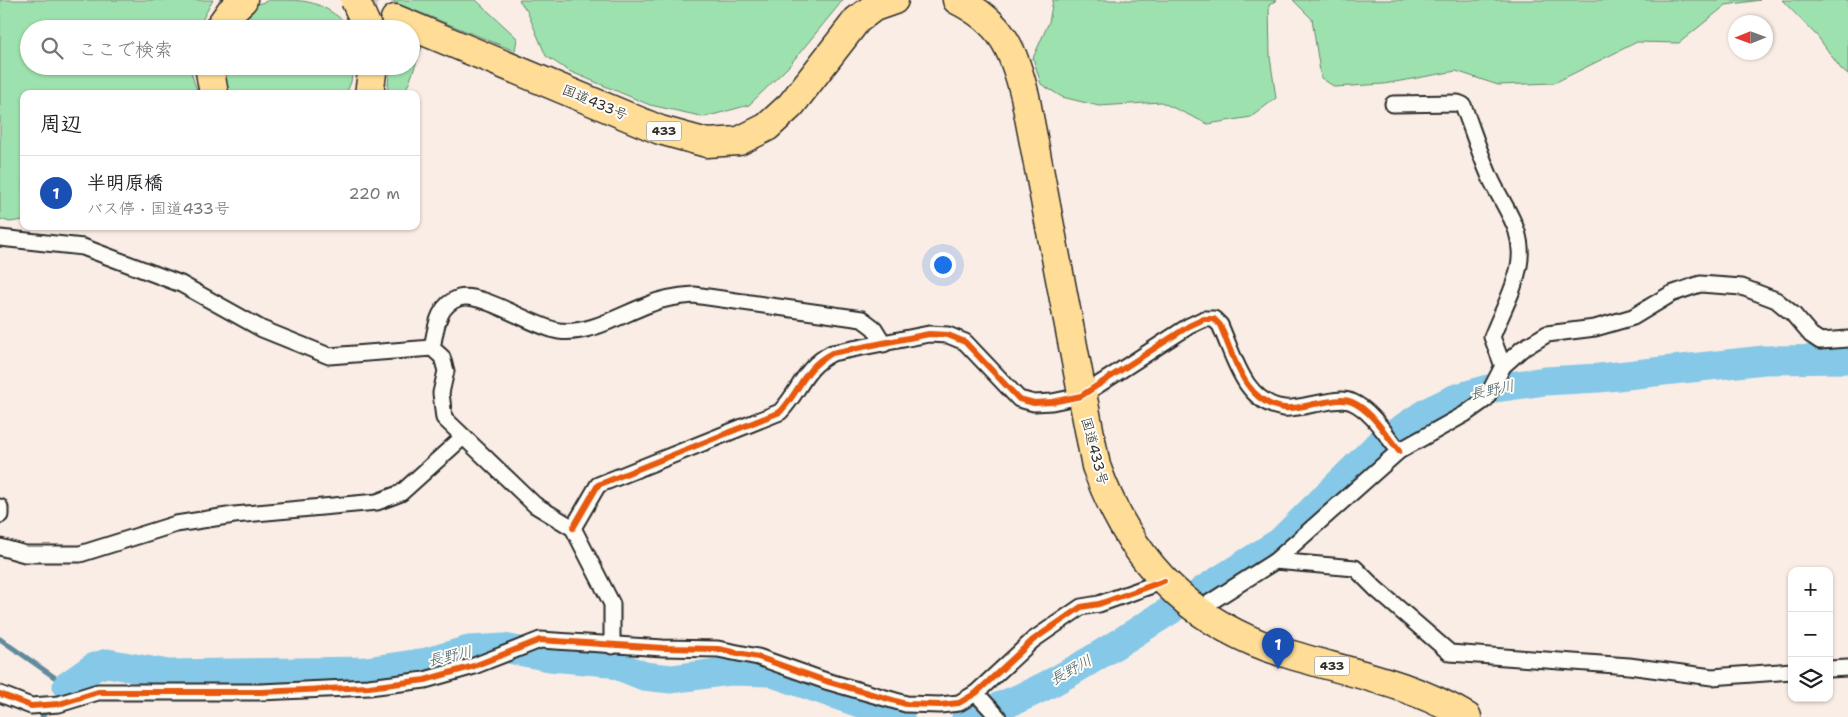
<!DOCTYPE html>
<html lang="ja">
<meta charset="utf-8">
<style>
body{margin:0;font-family:"Shantell Sans","Klee One",sans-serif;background:#f2f2f2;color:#202124}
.controls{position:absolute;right:15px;bottom:15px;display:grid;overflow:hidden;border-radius:10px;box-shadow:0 1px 4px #0004}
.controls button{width:45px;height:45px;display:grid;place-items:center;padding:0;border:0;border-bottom:1px solid #e0e0e0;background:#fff;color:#202124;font:25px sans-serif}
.compass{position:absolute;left:1728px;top:15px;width:45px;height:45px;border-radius:50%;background:#fff;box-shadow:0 1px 4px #0004;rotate:269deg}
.you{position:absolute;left:942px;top:264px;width:18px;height:18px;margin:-12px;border:4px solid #fff;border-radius:50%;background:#1a73e8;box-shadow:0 0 0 8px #1a73e833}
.badge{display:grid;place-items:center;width:32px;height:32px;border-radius:50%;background:#d1495b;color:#fff;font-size:16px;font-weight:700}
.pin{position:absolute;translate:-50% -41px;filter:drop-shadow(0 1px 2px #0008)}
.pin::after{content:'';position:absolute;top:26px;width:18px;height:15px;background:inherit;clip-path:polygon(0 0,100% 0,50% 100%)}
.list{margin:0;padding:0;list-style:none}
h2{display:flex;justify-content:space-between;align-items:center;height:65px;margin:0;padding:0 20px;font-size:21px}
h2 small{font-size:16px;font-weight:400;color:#757577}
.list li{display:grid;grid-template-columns:32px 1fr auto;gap:15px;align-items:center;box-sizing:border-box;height:75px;padding:0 20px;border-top:1px solid #e0e0e0}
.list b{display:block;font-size:19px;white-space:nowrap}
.list p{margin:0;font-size:16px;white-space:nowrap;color:#757577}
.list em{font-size:16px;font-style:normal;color:#757577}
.icon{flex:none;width:28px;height:28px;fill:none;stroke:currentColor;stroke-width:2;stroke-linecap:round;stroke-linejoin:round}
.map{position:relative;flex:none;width:1848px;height:717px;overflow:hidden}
.search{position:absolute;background:#fff;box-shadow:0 1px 4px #0004;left:20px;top:20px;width:400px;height:55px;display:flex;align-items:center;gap:12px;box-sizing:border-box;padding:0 18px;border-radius:28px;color:#757577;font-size:19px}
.panel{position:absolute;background:#fff;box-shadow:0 1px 4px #0004;left:20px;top:90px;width:400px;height:140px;border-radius:10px}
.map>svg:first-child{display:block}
</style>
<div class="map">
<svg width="1848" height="717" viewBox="0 0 1848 717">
<rect width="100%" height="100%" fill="#f9ede5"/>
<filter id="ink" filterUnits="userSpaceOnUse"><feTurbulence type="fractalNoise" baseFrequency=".02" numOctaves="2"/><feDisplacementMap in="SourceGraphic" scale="10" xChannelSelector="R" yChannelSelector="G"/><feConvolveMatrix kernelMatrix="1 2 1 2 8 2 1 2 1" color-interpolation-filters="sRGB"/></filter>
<g filter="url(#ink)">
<g fill="#9de2ae" stroke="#64866c">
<polygon points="0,0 213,0 197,29 29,29 29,66 189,66 198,94 24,94 24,220 10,222 0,219"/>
<path d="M270,0C309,0 318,0 349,25V29H236L255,5Z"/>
<polygon points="389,0 476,0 517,38 515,51"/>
<polygon points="519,0 843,0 788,67 749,105 705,117 650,105 569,71 546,56 527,11"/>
<polygon points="1053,0 1277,0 1269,5 1270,57 1276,98 1251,117 1208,124 1161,102 1099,106 1062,97 1041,84 1033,58 1049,22"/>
<polygon points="1293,0 1760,0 1726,5 1679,43 1637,42 1554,83 1498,85 1456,71 1384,84 1335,87 1321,78 1312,19"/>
<polygon points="1782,0 1848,0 1848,75 1841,69 1818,37"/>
<polygon points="411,43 422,47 409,83 403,94 387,94 390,66 411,66"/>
<polygon points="224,66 353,66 351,82 346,94 230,94 225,78"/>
</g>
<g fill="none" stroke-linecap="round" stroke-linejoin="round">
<g stroke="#62899c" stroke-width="5">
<polyline points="0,639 67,686 54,701"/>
<polyline points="42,717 49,708"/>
</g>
<g stroke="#86c8e7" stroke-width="29">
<polyline points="1202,591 1280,542 1379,444 1427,412 1454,399 1488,389 1545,381 1599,378 1764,360 1848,359"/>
<polyline points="67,686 94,667 107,663 168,674 366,671 427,662 469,650 504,648 550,657 609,662 644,676 671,679 731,671 770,672 900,717"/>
<path d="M966,717C1040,698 1106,650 1171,610"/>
</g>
<polyline stroke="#d0c6c0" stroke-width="28" stroke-dasharray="28 14" stroke-linecap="butt" points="349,0 395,19"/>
<defs>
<g id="street">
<path d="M1393,104L1458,103L1463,105C1472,129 1480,154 1490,177C1503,207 1526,230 1519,266C1514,292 1501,313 1492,337L1503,366"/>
<polyline points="0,238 83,247 181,284 262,329 329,356 432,348 442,357 446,371 441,393 444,418 535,505 573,528 612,604 612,646"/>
<path d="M432,348C436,329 437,305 459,298C481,291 533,327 559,331C590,335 622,314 650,304C664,298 679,296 694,295L862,319L874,328L884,344"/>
<polyline points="0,507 0,515"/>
<path d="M573,528L598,485L780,412C801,390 803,368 832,353L929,334L948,335L965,342L1019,399L1034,403L1052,402L1081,396L1189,326L1204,319H1214L1220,325C1234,356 1244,403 1284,408C1293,409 1305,406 1314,404C1325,403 1341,397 1352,402C1371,410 1386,435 1399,451"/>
<polyline points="0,547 25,554 80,554 176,524 234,515 377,502 401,493 463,437"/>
<polyline points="1275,561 1399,451 1465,414 1486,399 1503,366 1522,349 1547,334 1595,328 1633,317 1671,294 1700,284 1742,287 1776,300 1793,314 1811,335 1820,341 1848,339"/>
<polyline points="1198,610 1275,561 1355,568 1376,589 1450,653 1629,666 1712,677 1792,671"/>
<polyline points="1829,669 1848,668"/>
<polyline points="976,693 998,717"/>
<polyline points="0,694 31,706 59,704 98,692 261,692 369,687 425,680 474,666 540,640 663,648 718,649 758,657 826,681 906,704 940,705 959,703 976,693 1033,640 1081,607 1099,604 1164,581"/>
</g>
<g id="highway">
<path d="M957,0C1003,23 1013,49 1025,96L1096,466C1129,559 1189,624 1285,653C1347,672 1411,683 1467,717"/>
<polyline points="395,19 660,130 707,143 739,141 767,127 791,105 857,20 874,7 894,0"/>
<polyline points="218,29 230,12 243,0"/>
<polyline points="209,66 214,94"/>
<polyline points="369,94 373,66"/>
</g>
</defs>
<use href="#street" stroke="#2b2b2b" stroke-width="19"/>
<use href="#highway" stroke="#2b2b2b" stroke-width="31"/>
<use href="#street" stroke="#fdfcf7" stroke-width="15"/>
<use href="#highway" stroke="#ffdd96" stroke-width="28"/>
<defs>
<polyline id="highway-bridge" points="355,0 368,29"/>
</defs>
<use href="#highway-bridge" stroke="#2b2b2b" stroke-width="31" stroke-linecap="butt"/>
<use href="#highway-bridge" stroke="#ffdd96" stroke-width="28"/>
<defs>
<g id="cycleway">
<path d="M573,528L598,485L780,412C801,390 803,368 832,353L929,334L948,335L965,342L1019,399L1034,403L1052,402L1081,396L1189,326L1204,319H1214L1220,325C1234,356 1244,403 1284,408C1293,409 1305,406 1314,404C1325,403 1341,397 1352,402C1371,410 1386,435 1399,451"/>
<polyline points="0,694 31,706 59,704 98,692 261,692 369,687 425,680 474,666 540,640 663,648 718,649 758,657 826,681 906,704 940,705 959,703 976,693 1033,640 1081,607 1099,604 1164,581"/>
</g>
</defs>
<use href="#cycleway" stroke="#fdfcf7" stroke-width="9"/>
<use href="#cycleway" stroke="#e8590c" stroke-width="6"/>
</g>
</g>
<g text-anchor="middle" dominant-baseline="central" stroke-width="4" stroke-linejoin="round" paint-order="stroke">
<g fill="#fdfcf7" stroke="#6a6a68" stroke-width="1">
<rect x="646.5" y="121.5" width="35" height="19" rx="4"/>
<rect x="1314.5" y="656.5" width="35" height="19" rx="4"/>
</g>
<g font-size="12" font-weight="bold" fill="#2b2b2b">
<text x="664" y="131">433</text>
<text x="1332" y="666">433</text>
</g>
<g font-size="14" fill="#2b2b2b" stroke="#fdfcf7">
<text transform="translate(595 102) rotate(23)">国道433号</text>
<text transform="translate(1095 451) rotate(75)">国道433号</text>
</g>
<g font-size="15" font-style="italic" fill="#465a63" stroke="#fdfcf7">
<text transform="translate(1492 390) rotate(-12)">長野川</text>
<text transform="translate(450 656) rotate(-13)">長野川</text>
<text transform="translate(1071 670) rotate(-29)">長野川</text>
</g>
</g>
</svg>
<div class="controls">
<button>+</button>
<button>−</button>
<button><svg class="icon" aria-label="layers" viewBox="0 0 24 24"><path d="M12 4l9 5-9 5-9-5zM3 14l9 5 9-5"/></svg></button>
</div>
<svg class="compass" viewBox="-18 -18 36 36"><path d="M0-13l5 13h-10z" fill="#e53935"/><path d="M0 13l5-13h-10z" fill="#757577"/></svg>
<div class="you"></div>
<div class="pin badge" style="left:1278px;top:669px;background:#1a4fb4">1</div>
<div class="search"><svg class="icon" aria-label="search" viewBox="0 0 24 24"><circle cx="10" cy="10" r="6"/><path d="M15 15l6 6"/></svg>ここで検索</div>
<section class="panel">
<h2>周辺<small></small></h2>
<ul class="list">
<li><span class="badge" style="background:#1a4fb4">1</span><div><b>半明原橋</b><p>バス停 · 国道433号</p></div><em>220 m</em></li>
</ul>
</section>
</div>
